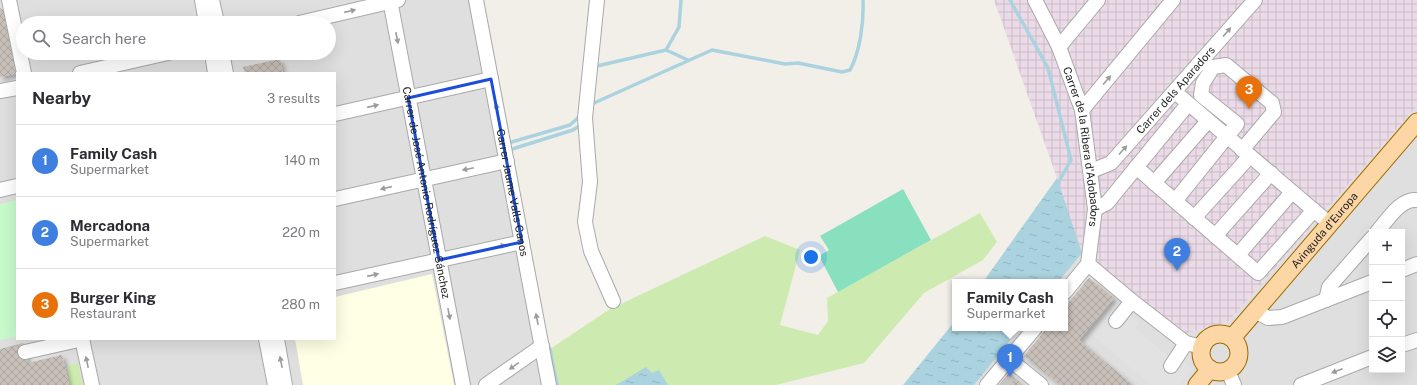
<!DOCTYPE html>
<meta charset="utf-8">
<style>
body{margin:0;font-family:"Public Sans",sans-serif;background:#f7f7f7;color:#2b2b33}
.controls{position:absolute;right:12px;bottom:12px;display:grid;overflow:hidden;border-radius:0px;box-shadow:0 4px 16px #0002}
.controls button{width:36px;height:36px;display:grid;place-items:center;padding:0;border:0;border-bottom:1px solid #e1e1e2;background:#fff;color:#2b2b33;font:20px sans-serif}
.you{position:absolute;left:811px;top:257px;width:14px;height:14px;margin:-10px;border:3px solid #fff;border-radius:50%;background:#1a73e8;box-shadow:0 0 0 6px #1a73e833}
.badge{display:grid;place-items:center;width:26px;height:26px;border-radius:50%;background:#0b8043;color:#fff;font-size:13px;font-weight:700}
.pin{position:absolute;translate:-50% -33px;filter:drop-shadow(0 1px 2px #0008)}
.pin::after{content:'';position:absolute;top:21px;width:14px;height:12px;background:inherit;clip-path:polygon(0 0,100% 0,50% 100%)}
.popup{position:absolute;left:952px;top:279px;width:116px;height:52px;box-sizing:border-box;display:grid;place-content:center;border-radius:0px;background:#fff;filter:drop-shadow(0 1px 3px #0005);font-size:13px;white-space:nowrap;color:#7c7c81}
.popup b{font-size:15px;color:#2b2b33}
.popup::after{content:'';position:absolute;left:50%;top:100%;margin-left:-8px;border:8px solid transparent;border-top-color:#fff}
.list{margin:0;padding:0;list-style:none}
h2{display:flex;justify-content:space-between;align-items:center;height:52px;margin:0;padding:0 16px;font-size:17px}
h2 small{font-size:13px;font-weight:400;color:#7c7c81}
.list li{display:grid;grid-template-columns:26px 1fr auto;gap:12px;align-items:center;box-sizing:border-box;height:72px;padding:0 16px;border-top:1px solid #e1e1e2}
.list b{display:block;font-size:15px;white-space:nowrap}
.list p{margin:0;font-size:13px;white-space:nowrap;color:#7c7c81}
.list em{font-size:13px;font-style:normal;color:#7c7c81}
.icon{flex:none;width:22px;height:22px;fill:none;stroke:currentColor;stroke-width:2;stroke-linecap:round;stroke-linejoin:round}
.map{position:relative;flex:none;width:1417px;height:385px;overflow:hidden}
.search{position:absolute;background:#fff;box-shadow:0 4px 16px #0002;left:16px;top:16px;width:320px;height:44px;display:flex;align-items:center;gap:10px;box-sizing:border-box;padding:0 14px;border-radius:22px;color:#7c7c81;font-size:15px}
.panel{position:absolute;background:#fff;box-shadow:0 4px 16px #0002;left:16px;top:72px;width:320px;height:268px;border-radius:0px}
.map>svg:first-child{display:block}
</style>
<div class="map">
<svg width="1417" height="385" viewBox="0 0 1417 385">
<defs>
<pattern id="industrial-grid" width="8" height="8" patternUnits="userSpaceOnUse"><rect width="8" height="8" fill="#ebdbe8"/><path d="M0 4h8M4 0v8" fill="none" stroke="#c9bcc7"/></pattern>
<pattern id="water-ripples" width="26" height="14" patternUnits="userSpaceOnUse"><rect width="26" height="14" fill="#aad3df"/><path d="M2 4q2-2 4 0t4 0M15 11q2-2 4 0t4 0" fill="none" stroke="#92b5bf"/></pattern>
<pattern id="building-cross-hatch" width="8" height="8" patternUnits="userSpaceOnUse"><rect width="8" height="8" fill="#c7bfb8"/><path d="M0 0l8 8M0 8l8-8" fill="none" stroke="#aba49e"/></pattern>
<filter id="shadow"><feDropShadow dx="3.5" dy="3.5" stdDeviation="2" flood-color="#0004"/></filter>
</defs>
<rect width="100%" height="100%" fill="#f2efe9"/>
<g fill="#e0dfdf" fill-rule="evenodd">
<path d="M0,0H481L555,385H0ZM23,23H329V53H23ZM17,73H335V339H17Z"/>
<path d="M1417,106V385H973L1020,328H1065V282H1057L1081,254L1182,334L1228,322ZM1372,232H1402V370H1372Z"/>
</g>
<polygon fill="url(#industrial-grid)" points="994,0 1417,0 1417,106 1228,322 1182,334 1081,254 1057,178"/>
<polygon fill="#ffffe5" points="432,274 454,385 303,385 295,339 335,339 335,297"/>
<g fill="#cdebb0">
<polygon points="980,213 997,242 983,260 924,293 864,363 776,385 557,385 550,349 610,309 765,236 800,250 780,325 818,335 828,321 827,298"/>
<polygon points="78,363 83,385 70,385 66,366"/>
</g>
<polygon fill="#c8facc" points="17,200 17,337 0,340 0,204"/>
<polygon fill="#88e0be" points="903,189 931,240 838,292 819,256 829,250 820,236"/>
<polygon fill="#e2e2e2" points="1116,302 1139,323 1135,328 1171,359 1175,354 1193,369 1179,385 1151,385 1090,333"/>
<g fill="url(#water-ripples)">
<polygon points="1057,178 1082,253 1058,282 983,282"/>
<polygon points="955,321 955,328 1020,328 974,385 903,385"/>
<polygon points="646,367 652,373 659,370 668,385 616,385"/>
</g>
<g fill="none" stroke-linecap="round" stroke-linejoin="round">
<g stroke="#aad3df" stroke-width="3.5">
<polyline points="1010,0 1048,68 1071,160 1057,185"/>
<polyline points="666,50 679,27 681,0"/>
<polyline points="597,66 666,50 688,60"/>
<path d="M594,103L712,50L785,64L798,63L842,72L850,70C860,52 864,21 863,0"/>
<polyline points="508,143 570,125 581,115"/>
<polyline points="509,150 573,130 581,125"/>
<polyline points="547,343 550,349 557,385"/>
</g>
</g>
<g fill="url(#building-cross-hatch)" filter="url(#shadow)">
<polygon points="0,8 4,11 18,70 15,74 0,77"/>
<polygon points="280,59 283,73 245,73 243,67"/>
<polygon points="1089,278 1114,298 1079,340 1133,385 1060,385 1024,356 1047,328 1065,328 1065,307"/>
<polygon points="23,343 28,363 62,355 69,385 0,385 0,349"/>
<polygon points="1009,373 1023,385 999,385"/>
</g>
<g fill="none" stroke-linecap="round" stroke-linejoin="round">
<polyline stroke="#c8c6c1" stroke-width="14" stroke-dasharray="14 7" stroke-linecap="butt" points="1004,380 1009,385"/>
<defs>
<g id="minor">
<polyline points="9,0 24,73"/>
<polyline points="202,0 206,23"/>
<polyline points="212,0 217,23"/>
<path id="s1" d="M390,0L463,385"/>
<path id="s2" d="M476,0L549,385"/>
<polyline points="597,0 585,118 590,182 585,222 591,251 613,301"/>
<path id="s3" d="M1035,0L1059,47L1082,110L1095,209L1088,264L1065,292"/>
<polyline points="299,23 398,0"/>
<polyline points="1059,47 1098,0"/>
<polyline points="212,53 215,73"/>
<polyline points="222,53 226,73"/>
<polyline points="80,73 168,53"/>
<polyline points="0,91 17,88"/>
<polyline points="1175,92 1330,224"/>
<polyline points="1082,110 1173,0"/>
<polyline points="335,114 491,79"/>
<polyline points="1136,167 1258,273 1314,210"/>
<path id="s4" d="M1091,171L1111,163L1255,0"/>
<polyline points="1154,183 1208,121"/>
<polyline points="0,190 17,186"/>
<polyline points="335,199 507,161"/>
<polyline points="1175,201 1237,124 1201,95 1203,83 1213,67 1226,65 1272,103 1274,112 1242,150"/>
<polyline points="1095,209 1107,203 1188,104"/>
<polyline points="1194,218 1250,156"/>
<path d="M1377,232C1387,221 1400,198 1417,200"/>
<polyline points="1215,236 1271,173"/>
<polyline points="1238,255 1292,192"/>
<polyline points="1088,264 1132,301 1186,343 1202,347"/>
<polyline points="1402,270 1417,264"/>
<polyline points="335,283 522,242"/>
<polyline points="1326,300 1329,287 1372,238"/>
<polyline points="1255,311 1268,318 1282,317 1372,282"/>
<polyline points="1116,321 1132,301"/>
<polyline points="82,339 92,385"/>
<polyline points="266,339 275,385"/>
<polyline points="277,339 285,385"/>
<polyline points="1402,345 1417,340"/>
<polyline points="25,352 83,339"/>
<polyline points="1009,359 1041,385"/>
<polyline points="1171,366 1186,343"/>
<polyline points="1228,371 1234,385"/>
<polyline points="486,385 542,346"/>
<polyline points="987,385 1035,328"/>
<polyline points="1301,385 1372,357"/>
</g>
<g id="major">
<circle cx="1220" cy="353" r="19"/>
<path id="s5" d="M1232,338L1417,122"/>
<polyline points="1197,385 1210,369"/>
</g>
</defs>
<use href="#minor" stroke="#a9a9a9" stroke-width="16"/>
<use href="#major" stroke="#a06b00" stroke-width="19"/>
<use href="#minor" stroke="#fff" stroke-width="14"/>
<use href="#major" stroke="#fcd6a4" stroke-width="17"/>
</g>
<defs><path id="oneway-solid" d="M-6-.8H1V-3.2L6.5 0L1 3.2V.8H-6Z"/></defs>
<g fill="#9c9c9c">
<use href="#oneway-solid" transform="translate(350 11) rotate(-13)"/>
<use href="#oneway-solid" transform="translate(1227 32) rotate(-49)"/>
<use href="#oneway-solid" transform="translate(397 38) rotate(79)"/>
<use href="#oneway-solid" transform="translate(1107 80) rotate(-50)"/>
<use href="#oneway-solid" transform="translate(373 106) rotate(-13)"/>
<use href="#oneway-solid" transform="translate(497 109) rotate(-101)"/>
<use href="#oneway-solid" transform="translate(1123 150) rotate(-48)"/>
<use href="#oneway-solid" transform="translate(468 169) rotate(168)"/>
<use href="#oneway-solid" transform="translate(386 188) rotate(167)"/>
<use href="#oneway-solid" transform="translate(500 246) rotate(-12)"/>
<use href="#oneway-solid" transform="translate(373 275) rotate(-13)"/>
<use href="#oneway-solid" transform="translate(449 314) rotate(79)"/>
<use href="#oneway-solid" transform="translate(537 319) rotate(-101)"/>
<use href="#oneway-solid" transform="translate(87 362) rotate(-102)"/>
<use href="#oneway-solid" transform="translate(281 362) rotate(-101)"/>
<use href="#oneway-solid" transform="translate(514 366) rotate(145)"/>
<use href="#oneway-solid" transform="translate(1337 371) rotate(159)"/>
</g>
<path fill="none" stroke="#1d4ed8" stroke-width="3" stroke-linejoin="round" d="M491,79L522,242L439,260L408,98Z"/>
<g text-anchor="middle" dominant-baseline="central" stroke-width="3" stroke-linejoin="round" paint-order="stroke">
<g font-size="11" fill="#222" stroke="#fff">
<text stroke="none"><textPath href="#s4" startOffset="119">Carrer dels Aparadors</textPath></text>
<text stroke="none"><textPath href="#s3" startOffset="156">Carrer de la Ribera d'Adobadors</textPath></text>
<text stroke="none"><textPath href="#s1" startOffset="196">Carrer de José Antonio Rodríguez Sánchez</textPath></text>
<text stroke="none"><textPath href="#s2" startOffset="196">Carrer Jaume Valls Canos</textPath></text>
<text stroke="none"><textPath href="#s5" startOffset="142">Avinguda d'Europa</textPath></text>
</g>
</g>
</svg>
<div class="controls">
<button>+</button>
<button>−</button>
<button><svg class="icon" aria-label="locate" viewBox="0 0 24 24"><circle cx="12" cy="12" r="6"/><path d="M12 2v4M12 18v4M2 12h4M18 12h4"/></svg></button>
<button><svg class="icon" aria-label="layers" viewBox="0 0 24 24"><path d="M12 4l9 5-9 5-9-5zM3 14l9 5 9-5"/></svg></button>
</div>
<div class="you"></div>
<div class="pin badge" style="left:1010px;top:377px;background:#3f7fe0">1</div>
<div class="popup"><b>Family Cash</b>Supermarket</div>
<div class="pin badge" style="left:1177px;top:271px;background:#3f7fe0">2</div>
<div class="pin badge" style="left:1249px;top:109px;background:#e8710a">3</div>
<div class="search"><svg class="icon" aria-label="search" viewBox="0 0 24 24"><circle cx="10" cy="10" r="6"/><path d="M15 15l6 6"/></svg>Search here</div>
<section class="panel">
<h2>Nearby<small>3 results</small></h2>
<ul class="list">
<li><span class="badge" style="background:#3f7fe0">1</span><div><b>Family Cash</b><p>Supermarket</p></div><em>140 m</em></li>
<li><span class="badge" style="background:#3f7fe0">2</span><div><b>Mercadona</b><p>Supermarket</p></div><em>220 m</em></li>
<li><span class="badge" style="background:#e8710a">3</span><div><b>Burger King</b><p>Restaurant</p></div><em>280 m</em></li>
</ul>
</section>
</div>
